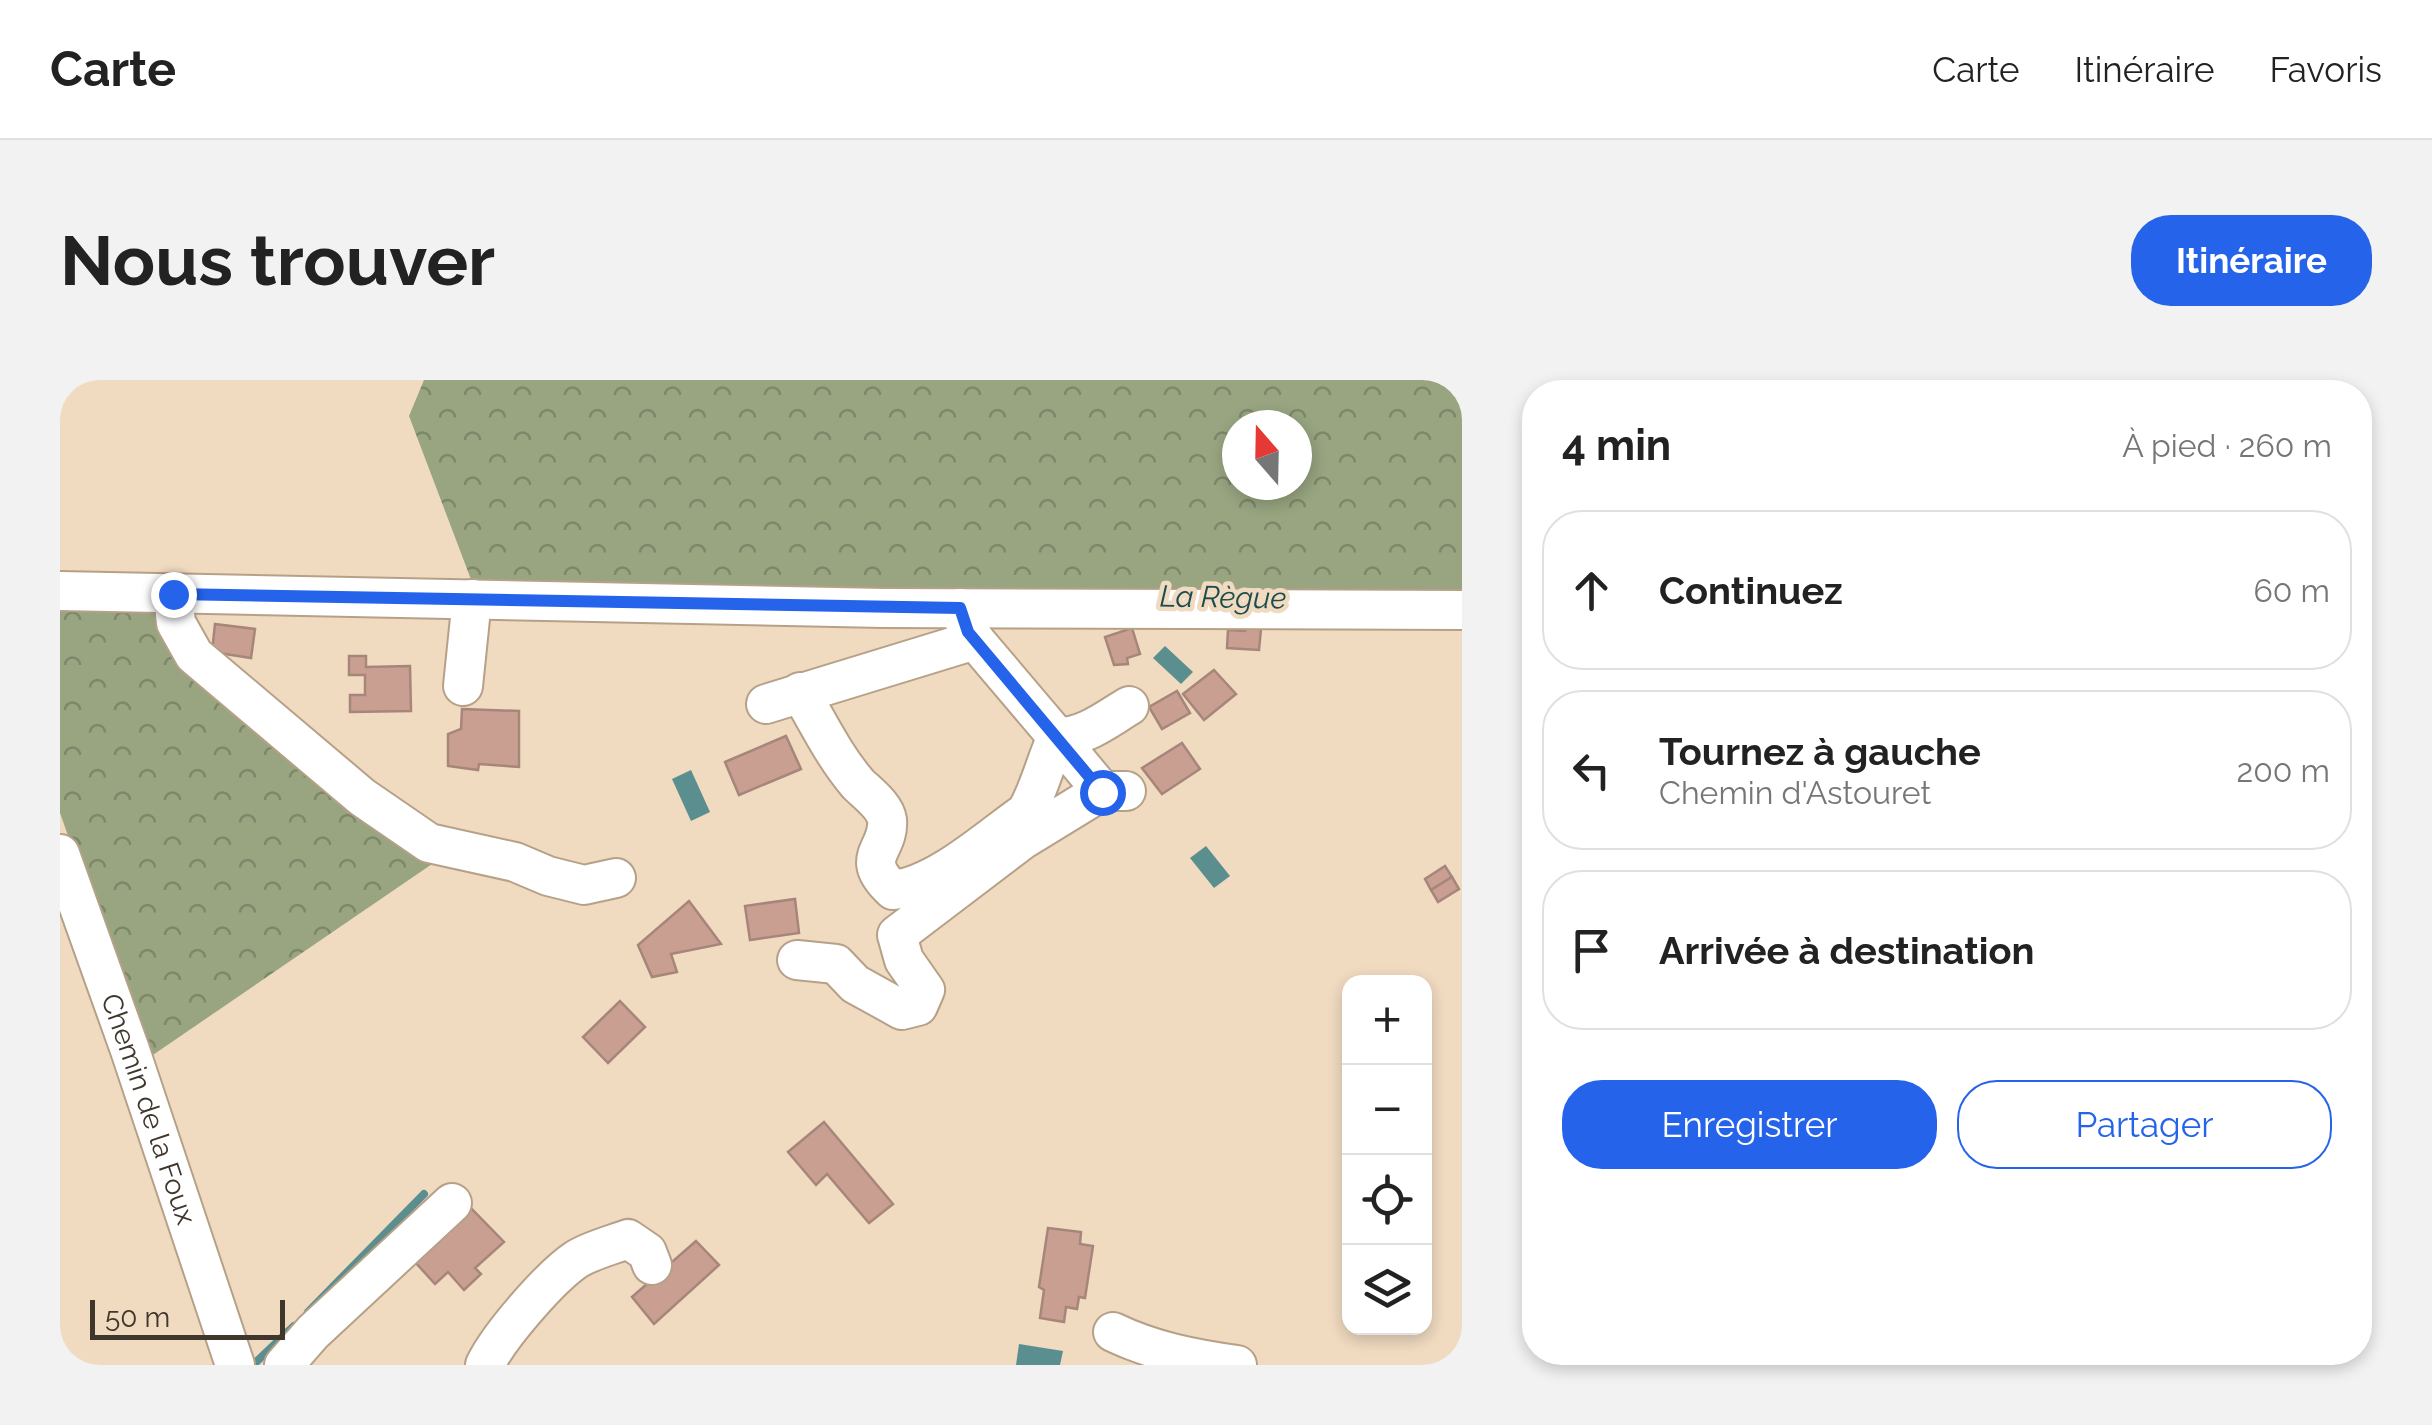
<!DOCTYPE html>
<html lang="fr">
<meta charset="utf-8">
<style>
body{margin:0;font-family:Raleway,sans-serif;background:#f2f2f2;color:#222}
.controls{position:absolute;right:30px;bottom:30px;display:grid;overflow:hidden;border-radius:20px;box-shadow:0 5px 15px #0003}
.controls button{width:90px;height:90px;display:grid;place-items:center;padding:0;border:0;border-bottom:2px solid #e0e0e0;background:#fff;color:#222;font:50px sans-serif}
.compass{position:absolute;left:1162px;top:30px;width:90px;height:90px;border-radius:50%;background:#fff;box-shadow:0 5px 15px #0003;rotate:340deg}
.scale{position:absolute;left:30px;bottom:25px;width:195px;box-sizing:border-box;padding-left:10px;border:5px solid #3f362c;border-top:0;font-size:28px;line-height:35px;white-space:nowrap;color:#3f362c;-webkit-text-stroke:8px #f0dac0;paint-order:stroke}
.stop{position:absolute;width:30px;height:30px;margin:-22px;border:8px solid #2563eb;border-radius:50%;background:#fff}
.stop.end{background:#2563eb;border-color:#fff;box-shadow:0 2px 10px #0008}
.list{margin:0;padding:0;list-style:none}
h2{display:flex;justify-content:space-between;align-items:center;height:130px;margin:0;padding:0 40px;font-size:42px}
h2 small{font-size:32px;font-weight:400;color:#767676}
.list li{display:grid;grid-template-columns:65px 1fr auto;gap:30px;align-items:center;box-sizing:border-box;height:160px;margin:0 20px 20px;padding:0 20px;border:2px solid #e0e0e0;border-radius:40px}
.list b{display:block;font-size:38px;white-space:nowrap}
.list p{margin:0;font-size:32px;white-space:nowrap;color:#767676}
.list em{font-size:32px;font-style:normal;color:#767676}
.actions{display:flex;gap:20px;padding:30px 40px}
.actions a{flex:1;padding:22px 0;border:2px solid #2563eb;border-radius:40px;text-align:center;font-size:35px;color:#2563eb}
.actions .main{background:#2563eb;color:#fff}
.icon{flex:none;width:55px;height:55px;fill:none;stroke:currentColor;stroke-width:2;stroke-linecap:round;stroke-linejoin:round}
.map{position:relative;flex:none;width:1402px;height:985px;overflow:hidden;border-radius:40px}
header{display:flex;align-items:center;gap:60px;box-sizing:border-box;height:140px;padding:0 50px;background:#fff;border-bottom:2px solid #e0e0e0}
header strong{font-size:48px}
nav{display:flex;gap:55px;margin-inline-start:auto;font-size:35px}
.intro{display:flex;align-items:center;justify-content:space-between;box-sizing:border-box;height:240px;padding:0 60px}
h1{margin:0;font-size:70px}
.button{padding:25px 45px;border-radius:40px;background:#2563eb;color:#fff;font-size:35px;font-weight:700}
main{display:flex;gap:60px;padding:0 60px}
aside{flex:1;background:#fff;border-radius:40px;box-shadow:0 5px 15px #0003}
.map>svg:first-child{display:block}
</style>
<header>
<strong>Carte</strong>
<nav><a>Carte</a><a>Itinéraire</a><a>Favoris</a></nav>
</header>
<div class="intro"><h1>Nous trouver</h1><a class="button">Itinéraire</a></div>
<main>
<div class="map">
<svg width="1402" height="985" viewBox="0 0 1402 985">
<defs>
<pattern id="forest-crowns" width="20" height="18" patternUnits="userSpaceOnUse" patternTransform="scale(2.5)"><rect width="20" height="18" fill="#98a580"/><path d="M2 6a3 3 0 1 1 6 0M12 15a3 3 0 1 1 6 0" fill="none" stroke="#7d8769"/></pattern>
</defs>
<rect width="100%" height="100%" fill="#f0dac0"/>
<g fill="url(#forest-crowns)" fill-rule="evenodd">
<path d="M364,0H1402V220L412,202L349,36ZM1177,45H1237V105H1177Z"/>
<polygon points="0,219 114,232 140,272 394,469 87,679 0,433"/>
</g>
<g fill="#5b8e8f">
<polygon points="1105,266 1133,292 1121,304 1093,278"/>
<polygon points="631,390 650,432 631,441 612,399"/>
<polygon points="1146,466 1170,496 1154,508 1130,478"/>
<polygon points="959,964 1003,971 1000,985 956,985"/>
</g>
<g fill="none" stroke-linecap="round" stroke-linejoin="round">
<g stroke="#5b8e8f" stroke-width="8">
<polyline points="248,932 364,814"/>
<polyline points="193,985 234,946"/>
</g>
</g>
<g fill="#c99f91" stroke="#a6867b" stroke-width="2.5">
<polygon points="155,244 195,249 191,278 152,272"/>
<polygon points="1072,248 1080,274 1067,278 1068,284 1054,285 1045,257"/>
<polygon points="1187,248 1201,249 1199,270 1167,268 1168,250 1185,251"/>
<polygon points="289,276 306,276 306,287 350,286 351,331 290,332 290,315 305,315 305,295 289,295"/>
<polygon points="1154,290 1176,314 1144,340 1123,314"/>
<polygon points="1117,311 1130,333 1102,349 1089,327"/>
<polygon points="402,329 459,331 459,387 419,384 418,390 388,386 388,354 401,349"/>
<polygon points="726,356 741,389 679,415 665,382"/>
<polygon points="1122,363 1140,389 1102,414 1082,388"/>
<polygon points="1385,486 1392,497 1371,510 1365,499"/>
<polygon points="1392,497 1399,509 1378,522 1371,510"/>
<polygon points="735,519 739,553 690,560 685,526"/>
<polygon points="629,521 661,564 611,574 617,592 592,597 578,565"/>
<polygon points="560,621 585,647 548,683 523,657"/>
<polygon points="764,742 833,824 809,843 767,794 756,805 728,772"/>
<polygon points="406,823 444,862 415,888 421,894 404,910 388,892 375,904 355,882"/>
<polygon points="988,848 1021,852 1020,864 1033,866 1025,918 1019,917 1017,929 1006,927 1004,942 980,938 984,910 979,907"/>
<polygon points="636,861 659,885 594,944 572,917"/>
</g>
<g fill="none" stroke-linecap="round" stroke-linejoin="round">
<defs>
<g id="minor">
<polyline points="0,211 823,228 1402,230"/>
<polyline points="113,214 116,243 134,275 302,417 369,463 455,482 488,496 524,505 556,498"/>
<path d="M900,228L908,252L997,357C1024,358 1047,339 1069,326"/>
<polyline points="403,306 412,219"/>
<path d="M740,312C759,344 774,376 798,404C807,413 825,426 827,440C830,470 797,477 833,510C877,506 930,457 966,432C980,409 985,382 997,357L1042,411H1066"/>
<polyline points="706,324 915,260"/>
<path id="s1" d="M0,474L70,670L175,985"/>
<polyline points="737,580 776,584 795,604 842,630 858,626 865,610 844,580 837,555 962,460 1042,411"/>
<path d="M1053,952C1092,971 1134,979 1177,985"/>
<polyline points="224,985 253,952 392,823"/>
<path d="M425,985C439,956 490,897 517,879C532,870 552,865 568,859L587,872L592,885"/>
</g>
</defs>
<use href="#minor" stroke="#b6a188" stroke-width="42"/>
<use href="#minor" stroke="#fff" stroke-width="38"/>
</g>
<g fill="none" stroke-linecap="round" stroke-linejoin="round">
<polyline stroke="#2563eb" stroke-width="12" points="113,214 900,228 908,252 1042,412"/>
</g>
<g text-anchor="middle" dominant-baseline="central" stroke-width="9" stroke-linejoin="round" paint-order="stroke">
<g font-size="28" fill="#3f362c" stroke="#f0dac0">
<text stroke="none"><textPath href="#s1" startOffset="270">Chemin de la Foux</textPath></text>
</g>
<g font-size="30" font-style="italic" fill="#1b4b4c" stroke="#f0dac0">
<text transform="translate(1163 217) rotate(1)">La Règue</text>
</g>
</g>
</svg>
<div class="controls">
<button>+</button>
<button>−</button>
<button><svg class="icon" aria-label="locate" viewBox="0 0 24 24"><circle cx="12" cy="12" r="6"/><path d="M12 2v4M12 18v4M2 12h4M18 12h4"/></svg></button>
<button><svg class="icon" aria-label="layers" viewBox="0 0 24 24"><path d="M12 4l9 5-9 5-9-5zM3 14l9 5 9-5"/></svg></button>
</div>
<svg class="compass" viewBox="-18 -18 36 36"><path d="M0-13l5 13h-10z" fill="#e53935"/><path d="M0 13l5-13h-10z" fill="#767676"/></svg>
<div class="scale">50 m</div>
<div class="stop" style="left:1042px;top:412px"></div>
<div class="stop end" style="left:113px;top:214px"></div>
</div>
<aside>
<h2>4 min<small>À pied · 260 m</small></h2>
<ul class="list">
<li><svg class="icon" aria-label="ahead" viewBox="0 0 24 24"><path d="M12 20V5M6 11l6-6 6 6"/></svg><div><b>Continuez</b></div><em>60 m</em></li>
<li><svg class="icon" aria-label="left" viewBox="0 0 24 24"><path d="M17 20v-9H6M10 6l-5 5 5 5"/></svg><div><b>Tournez à gauche</b><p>Chemin d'Astouret</p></div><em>200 m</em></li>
<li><svg class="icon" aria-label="arrive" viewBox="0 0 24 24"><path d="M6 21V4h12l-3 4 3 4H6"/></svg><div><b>Arrivée à destination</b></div></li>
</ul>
<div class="actions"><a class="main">Enregistrer</a><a>Partager</a></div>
</aside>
</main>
